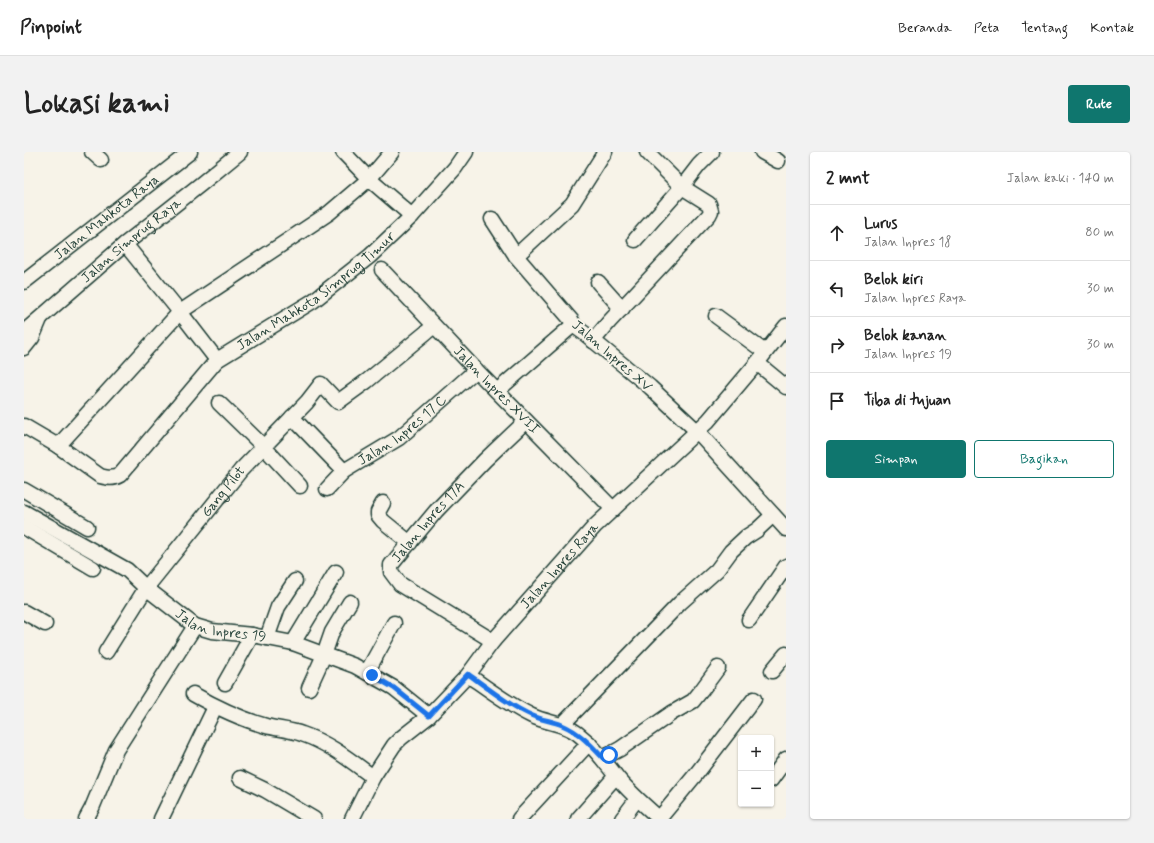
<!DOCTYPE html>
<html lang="id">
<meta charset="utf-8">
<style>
body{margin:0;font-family:Mynerve,sans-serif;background:#f2f2f2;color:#222}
.controls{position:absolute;right:12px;bottom:12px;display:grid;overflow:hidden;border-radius:4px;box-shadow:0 1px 3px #0004}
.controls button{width:36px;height:36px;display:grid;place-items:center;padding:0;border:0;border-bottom:1px solid #e0e0e0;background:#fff;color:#222;font:20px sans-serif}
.stop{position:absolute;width:12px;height:12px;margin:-9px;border:3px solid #1a73e8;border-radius:50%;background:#fff}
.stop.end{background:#1a73e8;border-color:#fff;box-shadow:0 1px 4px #0008}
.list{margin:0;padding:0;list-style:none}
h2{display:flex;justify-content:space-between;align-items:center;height:52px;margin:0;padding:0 16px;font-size:17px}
h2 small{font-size:13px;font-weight:400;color:#767676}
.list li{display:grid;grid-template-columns:26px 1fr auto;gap:12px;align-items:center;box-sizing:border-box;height:56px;padding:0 16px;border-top:1px solid #e0e0e0}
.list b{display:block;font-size:15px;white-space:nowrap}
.list p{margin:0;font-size:13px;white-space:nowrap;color:#767676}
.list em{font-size:13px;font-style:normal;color:#767676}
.actions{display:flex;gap:8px;padding:12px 16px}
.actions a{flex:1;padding:9px 0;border:1px solid #0f766e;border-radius:4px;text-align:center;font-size:14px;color:#0f766e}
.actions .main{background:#0f766e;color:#fff}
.icon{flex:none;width:22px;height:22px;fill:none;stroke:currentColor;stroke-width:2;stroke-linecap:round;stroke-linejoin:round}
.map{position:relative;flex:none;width:762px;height:667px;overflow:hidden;border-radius:4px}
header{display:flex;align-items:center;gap:24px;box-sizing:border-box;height:56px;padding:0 20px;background:#fff;border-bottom:1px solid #e0e0e0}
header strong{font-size:19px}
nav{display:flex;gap:22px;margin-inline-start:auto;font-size:14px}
.intro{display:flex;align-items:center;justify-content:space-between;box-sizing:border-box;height:96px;padding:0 24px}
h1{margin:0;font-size:28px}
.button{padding:10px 18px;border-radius:4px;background:#0f766e;color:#fff;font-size:14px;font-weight:700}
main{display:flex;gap:24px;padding:0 24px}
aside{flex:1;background:#fff;border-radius:4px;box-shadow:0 1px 3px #0004}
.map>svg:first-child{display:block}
</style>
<header>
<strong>Pinpoint</strong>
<nav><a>Beranda</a><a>Peta</a><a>Tentang</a><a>Kontak</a></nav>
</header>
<div class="intro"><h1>Lokasi kami</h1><a class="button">Rute</a></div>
<main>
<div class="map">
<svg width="762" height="667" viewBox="0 0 762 667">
<rect width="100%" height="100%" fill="#f7f3e8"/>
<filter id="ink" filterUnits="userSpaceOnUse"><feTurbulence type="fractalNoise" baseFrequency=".025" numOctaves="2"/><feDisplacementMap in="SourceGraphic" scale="8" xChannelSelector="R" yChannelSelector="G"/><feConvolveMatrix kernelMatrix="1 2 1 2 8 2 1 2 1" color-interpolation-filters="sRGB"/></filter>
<g filter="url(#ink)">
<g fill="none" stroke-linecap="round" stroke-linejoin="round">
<defs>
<g id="minor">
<polyline points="68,0 77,8"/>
<polyline points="319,0 345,27 388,64"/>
<polyline points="738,0 754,9"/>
<polyline points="468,67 492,104 548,169 549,173 560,181 626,235 674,280 762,377"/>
<polyline points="611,88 658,35 675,13 688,0"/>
<polyline points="101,92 156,160 193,208"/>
<polyline points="492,104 548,52 581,0"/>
<path id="s1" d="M358,118L452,218L589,357"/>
<path id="s2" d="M0,130L166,0"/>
<polyline points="574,130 598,157"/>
<polyline points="692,164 741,200"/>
<path id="s3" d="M0,180L101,92L177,32L216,0"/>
<polyline points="569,189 585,170 685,63 687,59 685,52 658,35 623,0"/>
<polyline points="0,196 8,186 16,167"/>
<polyline points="733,211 762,235"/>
<polyline points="473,239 549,173"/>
<polyline points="195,251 239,294 276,334"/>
<polyline points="268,265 320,319"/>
<path id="s4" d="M0,274L34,294L76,324C84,326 89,327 96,323L193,208L289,149L346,104L387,65L431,16L442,0"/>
<polyline points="34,294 156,160 305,61 345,27 368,0"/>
<path id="s5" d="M303,337L320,319L375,286L452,218"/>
<polyline points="0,338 63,375"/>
<polyline points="359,351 354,360 354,363 359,369 386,391"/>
<path id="s6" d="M0,360L103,418L122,436L171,474L188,479L228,483L269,491L331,514L370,536L405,564"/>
<polyline points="0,375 69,416"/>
<polyline points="0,460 21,472"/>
<polyline points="725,468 762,414"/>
<polyline points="243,486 254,455 271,429"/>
<path id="s7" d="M469,489L376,432L367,420V413L412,359L461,308L502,269"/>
<polyline points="269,491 312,420"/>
<path id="s8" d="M82,500L122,436L217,318L283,250L297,232L314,250L343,229L410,174"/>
<polyline points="748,519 762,502"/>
<polyline points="343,520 370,471"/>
<path d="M444,523C464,537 485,553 508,564C523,571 540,571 553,581C569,593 580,609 592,624C605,640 620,653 636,667"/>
<polyline points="201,531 228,483"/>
<polyline points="285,536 300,503 308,480 326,450"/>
<path d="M169,542C192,555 217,567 242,574C254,577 267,578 278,582C305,591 327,609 349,625"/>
<polyline points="538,573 656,451 693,418 707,399 722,385 733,378 749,363"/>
<polyline points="579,606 596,597 648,561 669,549 677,539 694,516"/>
<polyline points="216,626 241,638 290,667"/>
<polyline points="747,628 762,607"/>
<polyline points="62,667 68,656 92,598 171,474"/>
<polyline points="137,667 191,555"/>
<path id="s9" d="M328,667L349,625L370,593L377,586L405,564L444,523L469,489L571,374L684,269L733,211L762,174"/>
<polyline points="495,667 565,591"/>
<polyline points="554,667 592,624"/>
<polyline points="598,667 613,647"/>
<polyline points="635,667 673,621 730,547"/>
</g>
</defs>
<use href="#minor" stroke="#1f3d34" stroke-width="17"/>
<use href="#minor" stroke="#f7f3e8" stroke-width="14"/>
</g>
</g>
<g fill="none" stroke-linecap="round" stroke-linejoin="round" filter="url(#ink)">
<path stroke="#1a73e8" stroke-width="5" d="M348,523L370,536L405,564L444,522C465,537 486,554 509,564C518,568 529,569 538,573C555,580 567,593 579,606L585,603"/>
</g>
<g text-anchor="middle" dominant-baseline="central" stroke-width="4" stroke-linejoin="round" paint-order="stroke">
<g font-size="14" fill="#1f3d34" stroke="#f7f3e8">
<text stroke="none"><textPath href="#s2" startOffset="105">Jalan Mahkota Raya</textPath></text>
<text stroke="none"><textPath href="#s3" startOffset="141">Jalan Simprug Raya</textPath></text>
<text stroke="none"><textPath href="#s4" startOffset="383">Jalan Mahkota Simprug Timur</textPath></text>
<text transform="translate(588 204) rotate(41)">Jalan Inpres XV</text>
<text stroke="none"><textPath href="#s1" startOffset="166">Jalan Inpres XVII</textPath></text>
<text stroke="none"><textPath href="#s5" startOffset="96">Jalan Inpres 17 C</textPath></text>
<text stroke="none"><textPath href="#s8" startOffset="199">Gang Pilot</textPath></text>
<text stroke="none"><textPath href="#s7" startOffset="188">Jalan Inpres 17A</textPath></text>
<text stroke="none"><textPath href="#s9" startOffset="330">Jalan Inpres Raya</textPath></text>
<text stroke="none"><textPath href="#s6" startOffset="231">Jalan Inpres 19</textPath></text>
</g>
</g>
</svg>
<div class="controls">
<button>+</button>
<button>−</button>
</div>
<div class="stop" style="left:585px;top:603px"></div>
<div class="stop end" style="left:348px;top:523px"></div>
</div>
<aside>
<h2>2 mnt<small>Jalan kaki · 140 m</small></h2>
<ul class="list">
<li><svg class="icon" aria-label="ahead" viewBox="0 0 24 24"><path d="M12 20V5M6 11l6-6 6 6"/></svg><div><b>Lurus</b><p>Jalan Inpres 18</p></div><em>80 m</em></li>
<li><svg class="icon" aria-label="left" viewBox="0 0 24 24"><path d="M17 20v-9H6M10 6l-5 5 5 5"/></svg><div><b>Belok kiri</b><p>Jalan Inpres Raya</p></div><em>30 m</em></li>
<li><svg class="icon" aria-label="right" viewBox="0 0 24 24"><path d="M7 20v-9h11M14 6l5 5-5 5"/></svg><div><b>Belok kanan</b><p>Jalan Inpres 19</p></div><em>30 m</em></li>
<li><svg class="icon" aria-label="arrive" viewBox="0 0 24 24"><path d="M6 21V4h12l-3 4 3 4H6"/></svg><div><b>Tiba di tujuan</b></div></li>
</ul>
<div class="actions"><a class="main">Simpan</a><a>Bagikan</a></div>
</aside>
</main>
